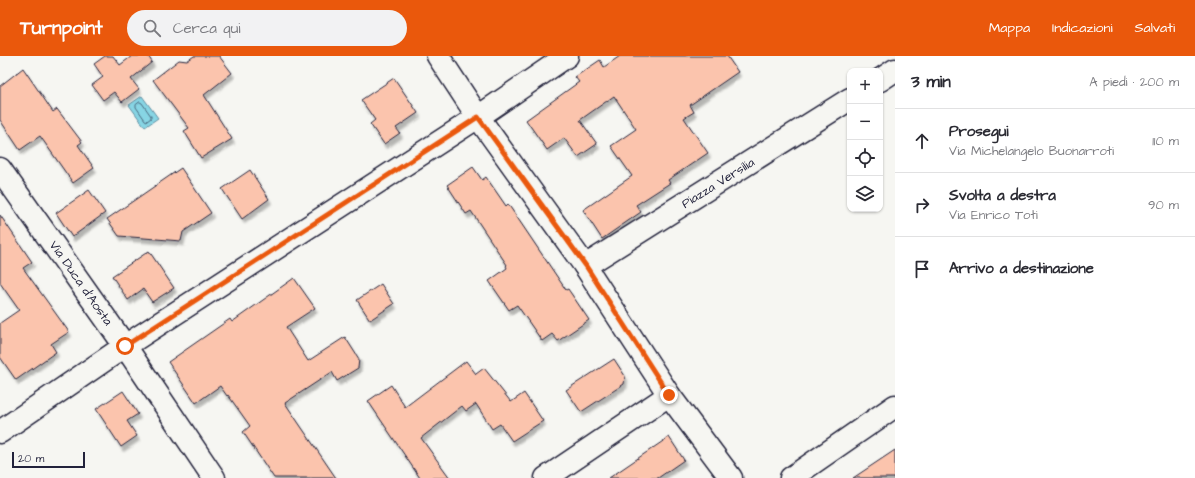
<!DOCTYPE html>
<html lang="it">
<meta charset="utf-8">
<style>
body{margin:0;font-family:"Architects Daughter",sans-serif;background:#f2f2f3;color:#2b2b33}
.controls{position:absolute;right:12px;top:12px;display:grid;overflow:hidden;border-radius:8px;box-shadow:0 1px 3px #0004}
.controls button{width:36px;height:36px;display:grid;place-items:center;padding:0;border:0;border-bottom:1px solid #e1e1e2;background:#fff;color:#2b2b33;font:20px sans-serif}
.scale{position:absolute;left:12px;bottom:10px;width:73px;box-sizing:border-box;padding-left:4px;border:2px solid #22223b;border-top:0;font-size:11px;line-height:14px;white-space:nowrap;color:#22223b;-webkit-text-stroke:3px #f6f6f2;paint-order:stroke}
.stop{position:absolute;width:12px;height:12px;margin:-9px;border:3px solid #ea580c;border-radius:50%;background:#fff}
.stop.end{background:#ea580c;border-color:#fff;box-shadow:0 1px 4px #0008}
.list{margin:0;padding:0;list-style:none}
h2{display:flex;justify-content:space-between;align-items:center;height:52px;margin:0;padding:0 16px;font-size:17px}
h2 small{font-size:13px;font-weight:400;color:#7c7c81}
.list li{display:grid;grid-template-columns:26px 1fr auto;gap:12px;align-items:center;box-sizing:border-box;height:64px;padding:0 16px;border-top:1px solid #e1e1e2}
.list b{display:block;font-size:15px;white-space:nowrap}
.list p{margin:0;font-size:13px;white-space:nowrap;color:#7c7c81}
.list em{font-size:13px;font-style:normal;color:#7c7c81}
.icon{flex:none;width:22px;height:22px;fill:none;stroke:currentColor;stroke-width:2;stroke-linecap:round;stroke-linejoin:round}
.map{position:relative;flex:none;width:895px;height:422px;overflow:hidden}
header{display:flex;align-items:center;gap:24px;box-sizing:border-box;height:56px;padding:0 20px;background:#ea580c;color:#fff}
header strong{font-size:19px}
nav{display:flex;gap:22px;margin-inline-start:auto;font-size:14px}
.search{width:280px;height:36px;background:#f2f2f3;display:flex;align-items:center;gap:10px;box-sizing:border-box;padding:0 14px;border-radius:22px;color:#7c7c81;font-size:15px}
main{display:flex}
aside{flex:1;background:#fff}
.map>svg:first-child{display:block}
</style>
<header>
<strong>Turnpoint</strong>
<div class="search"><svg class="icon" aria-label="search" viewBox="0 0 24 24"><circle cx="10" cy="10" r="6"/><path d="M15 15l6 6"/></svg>Cerca qui</div>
<nav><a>Mappa</a><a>Indicazioni</a><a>Salvati</a></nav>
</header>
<main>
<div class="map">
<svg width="895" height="422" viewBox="0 0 895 422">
<defs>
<filter id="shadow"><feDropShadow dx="2.5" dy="4.5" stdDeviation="1" flood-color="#0004"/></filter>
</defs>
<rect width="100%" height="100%" fill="#f6f6f2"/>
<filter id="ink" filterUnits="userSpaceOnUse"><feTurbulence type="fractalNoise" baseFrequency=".025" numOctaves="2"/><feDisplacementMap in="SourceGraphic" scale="8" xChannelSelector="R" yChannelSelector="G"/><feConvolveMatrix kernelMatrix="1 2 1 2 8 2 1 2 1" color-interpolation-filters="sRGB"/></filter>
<g filter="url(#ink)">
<polygon fill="#87d5e4" stroke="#5f8da0" points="142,40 158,62 145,71 129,49"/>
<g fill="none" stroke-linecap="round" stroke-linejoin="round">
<polygon stroke="#4a6a7f" stroke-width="1" points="140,46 142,47 151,60 151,62 147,65 145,64 136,51 136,49"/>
</g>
<g fill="#fbc4ad" stroke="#22223b" filter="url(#shadow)">
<polygon points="105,0 113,0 120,9 132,0 148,0 152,6 131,23 139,33 122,46 114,36 103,44 92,29 103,21 94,8"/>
<polygon points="194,0 219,0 232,17 204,39 232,83 201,102 184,75 189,72 153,24 179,4 187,5"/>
<polygon points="620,0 727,0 738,16 690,49 694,56 684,62 708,97 668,124 670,127 636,149 641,156 602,183 583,154 632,120 611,90 636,73 614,40 580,64 597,88 578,101 564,82 547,94 526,64 579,26 575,21 600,4 604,11"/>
<polygon points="23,12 53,56 57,53 82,86 78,89 94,112 73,127 40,80 20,94 0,64 0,30"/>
<polygon points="394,22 418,57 396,72 400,77 384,88 370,68 375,64 361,44"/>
<polygon points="473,111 482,124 486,121 506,150 508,148 566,234 568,233 589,264 558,285 552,278 542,285 517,249 509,254 489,225 507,212 506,210 507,209 471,155 466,158 447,129"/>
<polygon points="181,112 211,157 183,176 181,185 119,180 107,163"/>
<polygon points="250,114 269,143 242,163 222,133"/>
<polygon points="89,134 105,157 72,181 56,157"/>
<polygon points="0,159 32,206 23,212 69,276 51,288 56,296 16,324 0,301 0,267 19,254 0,227"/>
<polygon points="149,195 174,232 152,246 143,233 128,244 112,220"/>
<polygon points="294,222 315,252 286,271 308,305 345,281 359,303 358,312 337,325 332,316 285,347 336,422 274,422 243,376 250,370 228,339 227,340 220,330 196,347 168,306 230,263 232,266"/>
<polygon points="381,228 394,248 370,264 357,244"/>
<polygon points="614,303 625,320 624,328 581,356 566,334"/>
<polygon points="466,305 476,318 484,312 511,346 524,337 543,365 512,385 500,368 492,373 476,348 466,355 462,350 421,382 450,422 420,422 368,345 391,329 405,351"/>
<polygon points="123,335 138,358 127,365 137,380 121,391 96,353"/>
<polygon points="669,381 684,404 658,422 609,422"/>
<polygon points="895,394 895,422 853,422"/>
</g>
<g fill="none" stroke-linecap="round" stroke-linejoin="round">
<defs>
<g id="minor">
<polyline points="438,0 478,61 585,210 669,339 731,422"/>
<polyline points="880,24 895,14"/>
<polyline points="0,113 125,290 214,422"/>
<polyline points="585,210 850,43"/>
<polyline points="0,376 125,290 478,61 567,0"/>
<polyline points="546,422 669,339"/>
<polyline points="791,422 895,350"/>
</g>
</defs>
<use href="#minor" stroke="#22223b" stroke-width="25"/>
<use href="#minor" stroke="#f6f6f2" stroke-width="22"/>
</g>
</g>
<g fill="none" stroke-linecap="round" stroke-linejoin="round" filter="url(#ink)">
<polyline stroke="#ea580c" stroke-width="5" points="125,290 478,61 586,210 669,339"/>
</g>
<g text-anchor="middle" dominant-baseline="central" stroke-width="3" stroke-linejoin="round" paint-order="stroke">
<g font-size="13" fill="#22223b" stroke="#f6f6f2">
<text transform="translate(718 127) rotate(-32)">Piazza Versilia</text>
<text transform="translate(81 227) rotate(55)">Via Duca d'Aosta</text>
</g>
</g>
</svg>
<div class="controls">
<button>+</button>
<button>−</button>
<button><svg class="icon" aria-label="locate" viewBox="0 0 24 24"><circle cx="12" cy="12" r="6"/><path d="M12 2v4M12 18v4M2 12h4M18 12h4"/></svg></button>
<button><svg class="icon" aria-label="layers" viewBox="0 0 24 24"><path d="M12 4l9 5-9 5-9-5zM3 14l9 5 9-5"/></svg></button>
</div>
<div class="scale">20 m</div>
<div class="stop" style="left:125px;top:290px"></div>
<div class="stop end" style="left:669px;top:339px"></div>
</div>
<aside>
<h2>3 min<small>A piedi · 200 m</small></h2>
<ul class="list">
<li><svg class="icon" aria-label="ahead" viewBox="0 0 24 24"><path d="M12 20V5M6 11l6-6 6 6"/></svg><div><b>Prosegui</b><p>Via Michelangelo Buonarroti</p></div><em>110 m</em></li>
<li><svg class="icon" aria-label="right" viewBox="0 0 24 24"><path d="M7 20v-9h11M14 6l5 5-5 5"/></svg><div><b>Svolta a destra</b><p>Via Enrico Toti</p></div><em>90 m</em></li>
<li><svg class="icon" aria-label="arrive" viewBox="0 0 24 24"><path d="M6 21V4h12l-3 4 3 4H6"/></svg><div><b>Arrivo a destinazione</b></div></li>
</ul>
</aside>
</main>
